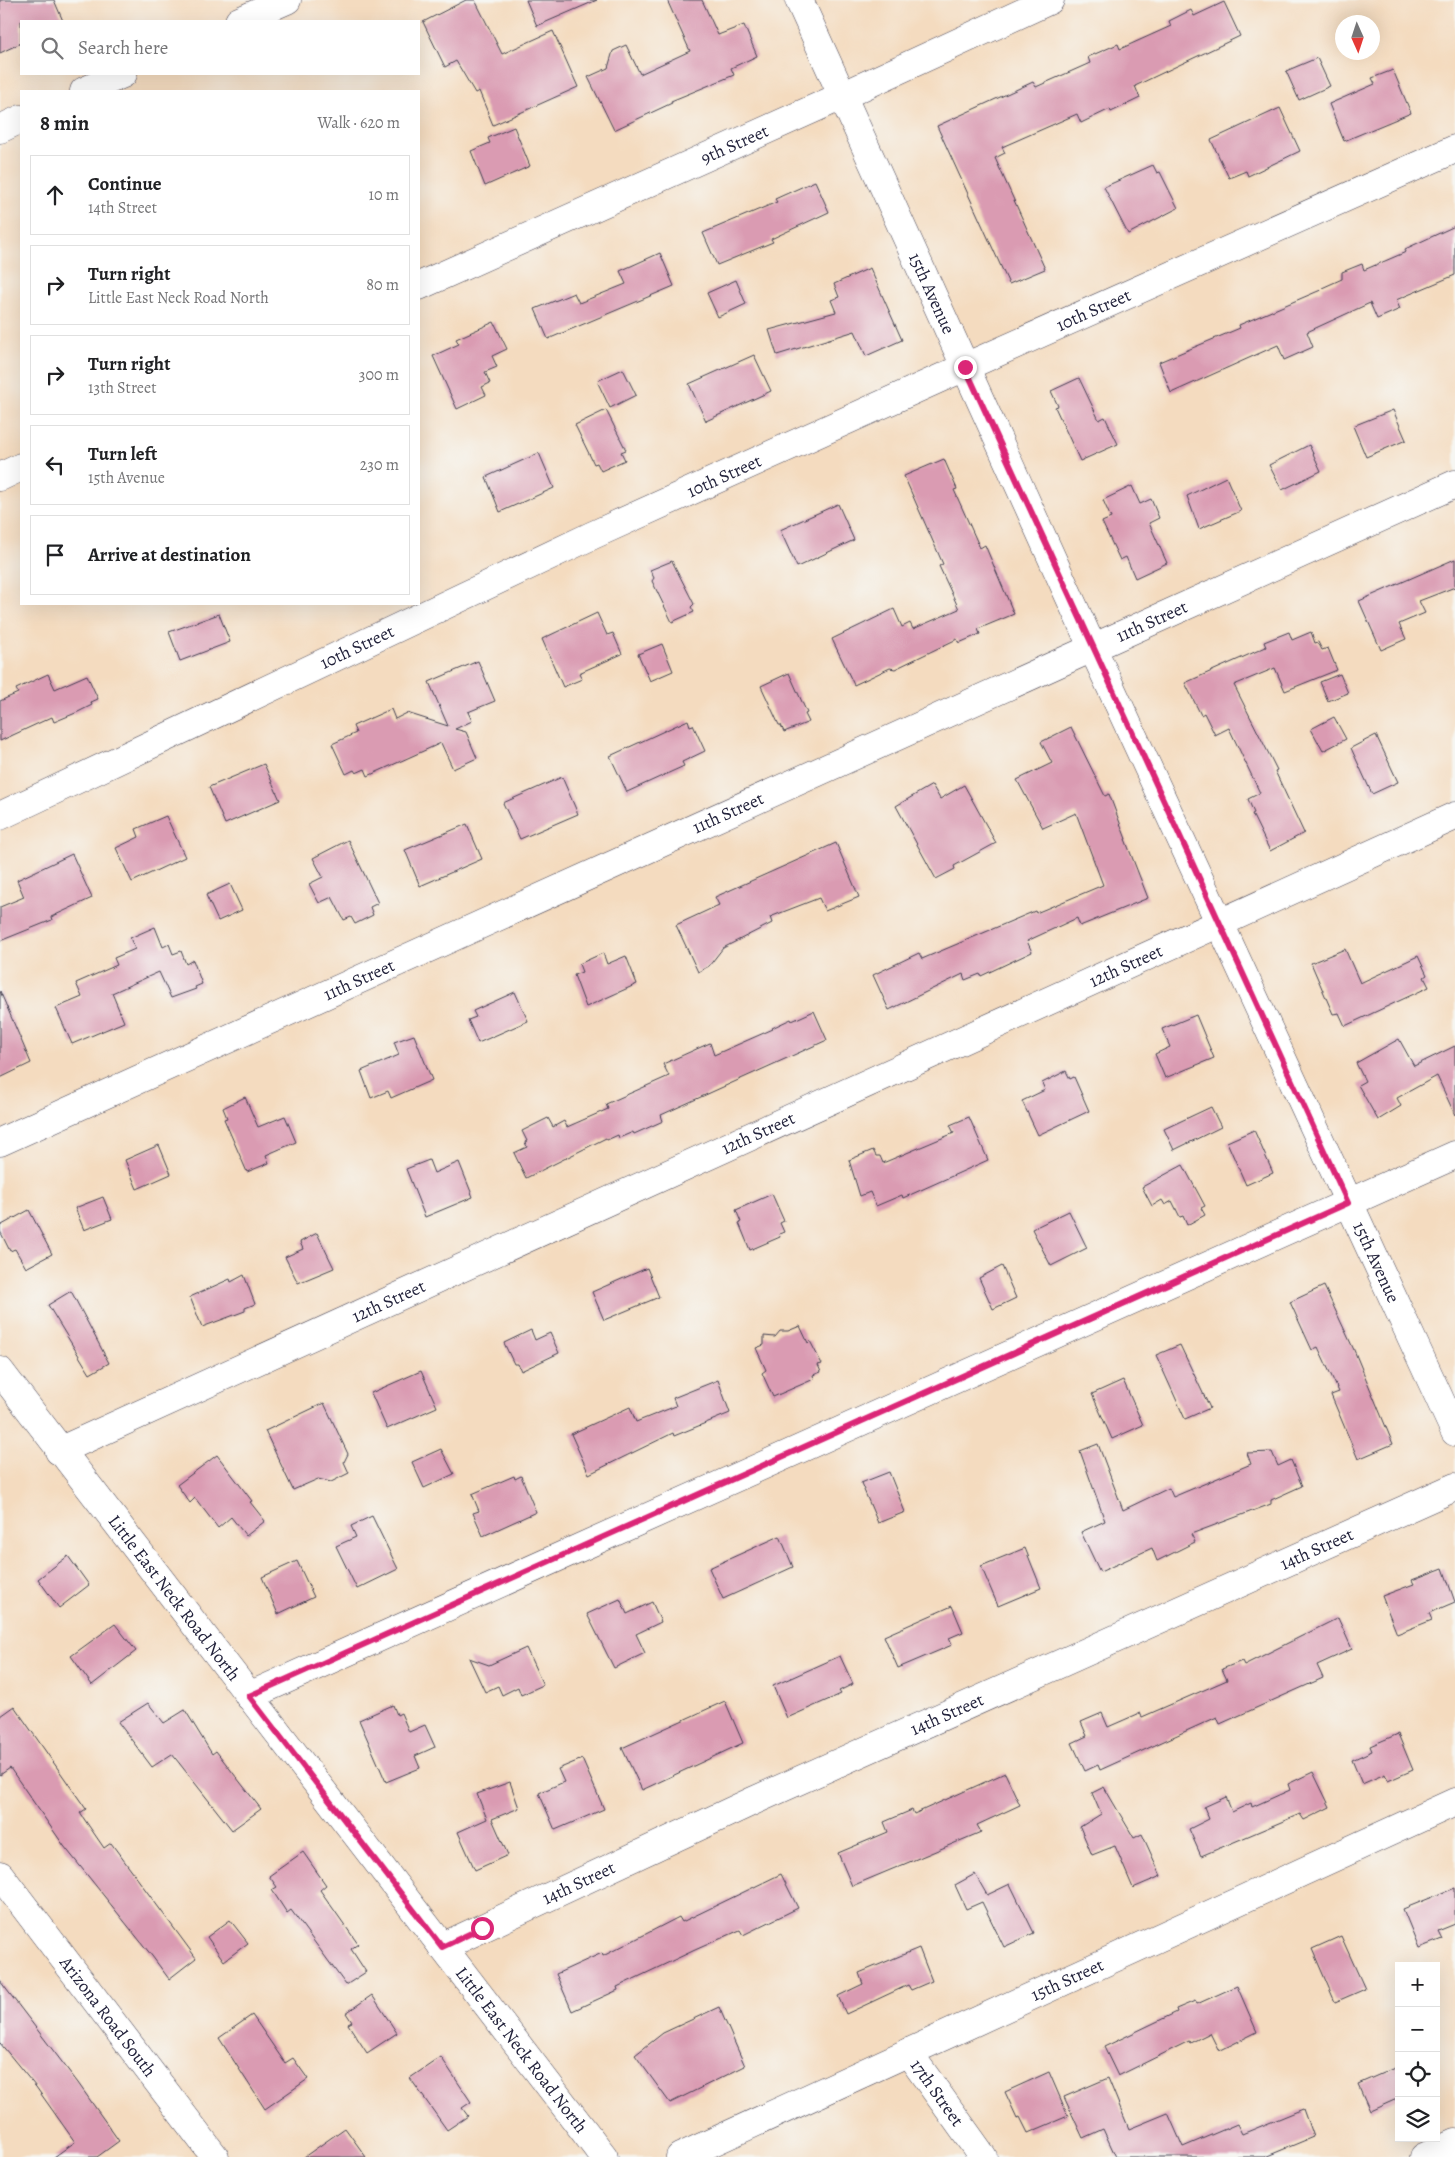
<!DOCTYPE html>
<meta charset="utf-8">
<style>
body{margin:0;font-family:Alegreya,serif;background:#f2f2f2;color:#202124}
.controls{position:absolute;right:15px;bottom:15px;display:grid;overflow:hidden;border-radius:0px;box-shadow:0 5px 20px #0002}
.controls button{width:45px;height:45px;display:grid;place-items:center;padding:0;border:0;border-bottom:1px solid #e0e0e0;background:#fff;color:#202124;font:25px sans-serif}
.compass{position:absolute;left:1335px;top:15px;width:45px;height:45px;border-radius:50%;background:#fff;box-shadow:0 5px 20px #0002;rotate:177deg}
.stop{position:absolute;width:15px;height:15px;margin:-11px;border:4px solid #db2777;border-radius:50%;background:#fff}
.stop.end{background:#db2777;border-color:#fff;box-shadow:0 1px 5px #0008}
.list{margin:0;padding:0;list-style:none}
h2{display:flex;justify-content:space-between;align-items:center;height:65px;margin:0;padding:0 20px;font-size:21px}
h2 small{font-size:16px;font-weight:400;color:#757577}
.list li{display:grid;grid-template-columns:32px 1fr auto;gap:15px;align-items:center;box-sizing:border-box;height:80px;margin:0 10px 10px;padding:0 10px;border:1px solid #e0e0e0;border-radius:0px}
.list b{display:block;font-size:19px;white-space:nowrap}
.list p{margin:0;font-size:16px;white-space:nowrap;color:#757577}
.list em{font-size:16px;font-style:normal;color:#757577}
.icon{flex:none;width:28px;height:28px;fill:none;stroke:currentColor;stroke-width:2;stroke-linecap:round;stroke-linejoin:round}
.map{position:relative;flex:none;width:1455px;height:2157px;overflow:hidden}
.search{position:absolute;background:#fff;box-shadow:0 5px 20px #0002;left:20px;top:20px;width:400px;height:55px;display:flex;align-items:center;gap:12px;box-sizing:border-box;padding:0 18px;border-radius:0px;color:#757577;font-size:19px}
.panel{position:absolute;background:#fff;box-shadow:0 5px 20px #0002;left:20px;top:90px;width:400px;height:515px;border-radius:0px}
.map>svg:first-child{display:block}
</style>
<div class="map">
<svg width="1455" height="2157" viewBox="0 0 1455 2157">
<rect width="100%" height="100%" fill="#f6f6f2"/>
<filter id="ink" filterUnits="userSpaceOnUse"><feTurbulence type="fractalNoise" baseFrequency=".02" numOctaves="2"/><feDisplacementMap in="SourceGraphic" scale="10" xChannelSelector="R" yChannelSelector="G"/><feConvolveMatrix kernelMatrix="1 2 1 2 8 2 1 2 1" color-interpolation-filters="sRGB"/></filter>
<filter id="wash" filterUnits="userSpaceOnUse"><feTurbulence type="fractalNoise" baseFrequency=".0096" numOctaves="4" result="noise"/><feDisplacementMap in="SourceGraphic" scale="20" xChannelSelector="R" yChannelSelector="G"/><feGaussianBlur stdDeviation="1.12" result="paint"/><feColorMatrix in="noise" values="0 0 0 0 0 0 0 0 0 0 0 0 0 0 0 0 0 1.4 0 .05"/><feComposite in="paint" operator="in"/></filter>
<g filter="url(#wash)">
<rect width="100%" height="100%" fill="#f4dbbf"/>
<g id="blocks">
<g fill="#da9bb2">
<polygon points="0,0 54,0 63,21 21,21 21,43 0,53"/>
<polygon points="466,0 475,0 502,54 553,31 578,87 493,125 479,91 475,93 456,61 445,67 423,22"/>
<polygon points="526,0 597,0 537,26"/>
<polygon points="667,0 702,0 718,35 744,25 757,56 731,68 734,75 671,101 672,103 614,130 588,77 608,68 613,51 626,45 640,74 690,51"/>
<polygon points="1224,2 1240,36 1135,86 1140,98 1111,112 1110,109 1081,123 1077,114 1002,147 1005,153 995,158 1045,269 1009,284 937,126 1033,82 1036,87 1090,63 1088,57 1118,44 1120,49 1171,26 1169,21 1191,10 1194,16"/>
<polygon points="1317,58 1330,86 1299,100 1286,71"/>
<polygon points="1393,70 1411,113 1344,141 1329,104 1375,84 1372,78"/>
<polygon points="1280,108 1300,151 1248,176 1246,171 1229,178 1211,140"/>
<polygon points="514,127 530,166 485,186 471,151 490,143 488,138"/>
<polygon points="1153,165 1157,173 1160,172 1178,208 1128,234 1104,187"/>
<polygon points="815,181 829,212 771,239 773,242 717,265 703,233 777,202 775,199"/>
<polygon points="1455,226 1455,275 1396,300 1400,309 1377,319 1370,303 1307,332 1313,347 1284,360 1278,345 1171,393 1159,362 1240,328 1239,325 1323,289 1322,288 1342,279 1342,272 1362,264 1364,270 1406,252 1405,249"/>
<polygon points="660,253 674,286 548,339 535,309 574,293 579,303 626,284 620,271"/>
<polygon points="870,268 902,340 866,356 855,331 777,355 769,330 836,312 831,300 839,297 834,284"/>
<polygon points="736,280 746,304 718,317 707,293"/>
<polygon points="494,322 507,349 492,356 497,367 485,372 490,383 482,387 486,395 457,409 433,356 459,344 456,339"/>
<polygon points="754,355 771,391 706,421 689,384"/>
<polygon points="623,369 636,395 610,408 597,381"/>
<polygon points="1079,378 1099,420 1105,417 1118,444 1080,461 1055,407 1058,406 1051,391"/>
<polygon points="606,410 626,450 621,452 625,460 601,471 597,463 594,464 575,425"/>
<polygon points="1393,410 1406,440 1366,457 1353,426"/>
<polygon points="1309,445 1321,471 1282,490 1269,465"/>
<polygon points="539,453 554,488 500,512 486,477"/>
<polygon points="944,459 957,489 954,490 980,548 985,545 1014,614 978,629 980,634 959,643 957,639 895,669 890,668 854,685 832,639 894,609 902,627 910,623 913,629 959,609 939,566 943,564 904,476"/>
<polygon points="1226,477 1241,511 1199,529 1187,496"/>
<polygon points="1132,486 1140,504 1151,499 1159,518 1149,523 1167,563 1135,578 1126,557 1120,560 1102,522 1111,518 1103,500"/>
<polygon points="838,504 854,540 797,567 780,530"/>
<polygon points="1455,559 1455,587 1419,601 1425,613 1399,624 1406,639 1381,650 1359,601"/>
<polygon points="672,561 694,604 691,607 694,612 672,622 652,581 654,578 650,570"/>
<polygon points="597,613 607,635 613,633 622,654 579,673 582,679 563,687 542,639"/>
<polygon points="219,614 230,642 180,661 169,632"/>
<polygon points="1289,632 1292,640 1311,632 1315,643 1318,642 1322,650 1328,648 1337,670 1285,691 1275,668 1234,685 1277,770 1275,771 1304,833 1270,851 1252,814 1254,813 1248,799 1260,793 1229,728 1215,735 1204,713 1201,715 1185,683 1266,647 1264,642"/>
<polygon points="662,644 673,671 650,681 638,654"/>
<polygon points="478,661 495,701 468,712 472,721 455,729 466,732 477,758 453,769 441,743 368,776 365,769 356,773 354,770 346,774 332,744 356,733 353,726 391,709 395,719 407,713 448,726 429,682"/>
<polygon points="789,673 807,713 805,714 809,722 784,732 781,725 779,725 761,686"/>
<polygon points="48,674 55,689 87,675 98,699 91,702 92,705 78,712 54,722 52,717 0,741 0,701 18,693 16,689"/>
<polygon points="1340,674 1348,693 1328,701 1320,682"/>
<polygon points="1334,717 1346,739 1323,751 1311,729"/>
<polygon points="688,720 690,726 693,725 705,751 682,762 684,766 627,792 610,756"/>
<polygon points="1071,727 1105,796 1109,794 1126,839 1125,839 1148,898 1080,926 1077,918 1027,941 1032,952 981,976 980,974 965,980 963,974 889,1010 873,975 919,953 922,959 1035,911 1036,913 1103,885 1076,813 1043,828 1017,780 1052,763 1041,742"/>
<polygon points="1376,735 1398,782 1372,794 1351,748"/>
<polygon points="264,764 280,800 225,824 209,787"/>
<polygon points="562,777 578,814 520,839 503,803"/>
<polygon points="932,785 940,799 964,785 996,843 954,866 955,869 936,879 896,806"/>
<polygon points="166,816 185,857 132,882 116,848 139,837 136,829"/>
<polygon points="467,824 482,859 420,886 405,850"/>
<polygon points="348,840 378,903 370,907 373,915 355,924 351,917 344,920 332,897 319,903 309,884 323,877 313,858"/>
<polygon points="836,843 859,897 825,911 819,898 770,917 772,923 723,948 709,966 698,972 676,925 719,905 715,897"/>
<polygon points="72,854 92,898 51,917 52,920 0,941 0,907 24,897 17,880"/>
<polygon points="230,884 242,910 218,921 206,895"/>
<polygon points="155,927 163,947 169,944 173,954 181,951 186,964 193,960 202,984 195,987 196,989 171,998 159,972 112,993 124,1022 72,1044 56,1008 82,997 76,983 117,965 114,958 135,949 130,938"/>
<polygon points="1345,949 1360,983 1418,956 1427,975 1424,977 1429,987 1345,1026 1339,1013 1333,1014 1311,963"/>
<polygon points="603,953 607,964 626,956 637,984 586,1007 574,975 582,972 579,964"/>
<polygon points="0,991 31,1063 0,1078"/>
<polygon points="515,992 528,1021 478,1043 468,1020 476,1017 473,1011"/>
<polygon points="814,1011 827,1040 661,1115 663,1121 634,1134 633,1132 619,1138 618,1135 607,1140 606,1138 526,1178 514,1153 527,1147 525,1142 527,1141 522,1131 548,1118 553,1127 564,1121 567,1127 608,1109 606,1104 669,1076 663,1064 710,1043 714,1055 773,1029 772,1028 791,1019 792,1021"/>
<polygon points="1196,1015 1214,1058 1165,1078 1155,1054 1170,1047 1162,1029"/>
<polygon points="414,1035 432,1080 391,1098 388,1091 371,1098 361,1071 399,1055 394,1042"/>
<polygon points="1399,1039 1414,1066 1455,1046 1455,1115 1437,1076 1397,1098 1401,1106 1378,1120 1358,1085 1365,1081 1356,1063"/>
<polygon points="1066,1071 1070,1079 1074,1077 1089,1111 1038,1135 1022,1101 1045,1090 1042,1083"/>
<polygon points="245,1097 258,1127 285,1116 296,1142 266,1155 269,1163 247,1172 224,1119 227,1118 223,1108"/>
<polygon points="1211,1107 1221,1127 1174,1150 1164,1129"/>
<polygon points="969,1117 988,1160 903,1198 902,1195 876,1206 870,1192 860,1196 849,1160 873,1150 876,1156 880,1156 883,1163 954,1133 950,1125"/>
<polygon points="1254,1130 1273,1173 1246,1185 1227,1142"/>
<polygon points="159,1145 171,1174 137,1189 125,1160"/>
<polygon points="429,1160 434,1173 459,1162 473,1197 425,1217 406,1169"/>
<polygon points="1183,1165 1205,1206 1201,1208 1205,1215 1187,1225 1183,1216 1180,1217 1172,1201 1165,1205 1162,1200 1152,1206 1142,1187"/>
<polygon points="772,1194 784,1221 780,1223 784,1232 779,1234 780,1237 750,1250 739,1223 741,1222 736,1210"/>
<polygon points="103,1197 112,1219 84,1230 75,1208"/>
<polygon points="29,1210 52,1254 26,1268 15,1249 10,1251 0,1231 0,1226"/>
<polygon points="1069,1211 1087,1248 1051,1266 1032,1229"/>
<polygon points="317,1233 334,1268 298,1283 285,1257 303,1249 300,1242"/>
<polygon points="1002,1266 1016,1298 993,1309 979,1278"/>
<polygon points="647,1268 659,1297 604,1320 592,1292"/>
<polygon points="244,1275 255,1304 245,1308 245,1311 202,1327 190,1297 230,1279 231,1282"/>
<polygon points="1324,1286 1354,1350 1393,1444 1358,1459 1331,1395 1339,1392 1318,1347 1312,1350 1290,1302"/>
<polygon points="71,1291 109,1363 90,1374 48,1305"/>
<polygon points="800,1326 808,1343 810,1341 822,1364 818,1365 821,1372 813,1375 814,1379 773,1397 762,1373 766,1370 756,1348 764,1345 764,1336 775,1337 780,1331 788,1331"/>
<polygon points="531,1330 535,1340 550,1333 559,1353 521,1371 518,1364 514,1364 504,1343"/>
<polygon points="1180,1345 1210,1408 1185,1419 1156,1355"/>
<polygon points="421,1371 437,1407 387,1429 371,1393"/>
<polygon points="718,1380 730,1413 674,1436 673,1433 589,1474 571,1434 630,1407 636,1422 676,1406 673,1398"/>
<polygon points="1123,1380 1143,1425 1112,1439 1092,1394"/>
<polygon points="324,1403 348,1454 344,1462 349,1473 331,1482 318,1479 293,1490 265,1431"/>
<polygon points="1098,1444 1123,1510 1169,1488 1173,1497 1251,1464 1247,1453 1272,1452 1278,1466 1291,1460 1302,1486 1271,1500 1271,1504 1191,1534 1195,1542 1157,1561 1152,1548 1100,1572 1081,1532 1105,1521 1080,1451"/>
<polygon points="441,1449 454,1474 424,1488 412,1462"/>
<polygon points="217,1455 252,1501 250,1502 265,1521 246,1536 231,1517 218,1528 195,1498 190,1503 177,1485"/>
<polygon points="889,1472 905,1512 878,1523 861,1483"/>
<polygon points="514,1476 515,1479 521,1476 536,1512 483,1536 473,1513 479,1511 472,1494"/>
<polygon points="372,1516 398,1569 357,1589 336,1546 356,1537 351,1526"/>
<polygon points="780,1536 793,1567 723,1599 709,1568"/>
<polygon points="1025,1548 1041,1588 998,1606 981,1566"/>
<polygon points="68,1556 89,1585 59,1608 38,1579"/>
<polygon points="297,1561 314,1597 278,1614 262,1577"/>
<polygon points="1443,1568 1455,1602 1429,1613 1432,1620 1397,1634 1382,1596 1414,1584 1412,1580"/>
<polygon points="620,1599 627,1614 652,1602 661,1622 636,1634 645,1653 614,1668 587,1614"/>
<polygon points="952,1606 963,1632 949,1638 952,1645 898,1668 884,1636"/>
<polygon points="1338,1618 1352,1649 1317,1665 1323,1678 1220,1724 1217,1717 1100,1770 1098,1765 1085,1771 1072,1743 1087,1736 1081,1722 1102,1713 1108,1727 1140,1713 1142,1717 1227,1680 1222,1669 1242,1661 1244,1665"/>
<polygon points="115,1624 136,1651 92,1685 71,1656"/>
<polygon points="526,1648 543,1685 521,1695 518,1687 502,1695 498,1686 485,1692 469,1658 489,1665"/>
<polygon points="840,1656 853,1684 839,1691 841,1694 787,1718 773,1686"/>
<polygon points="725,1701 743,1743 642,1790 622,1748"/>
<polygon points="148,1703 164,1723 185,1710 212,1754 216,1751 261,1809 232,1830 172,1754 152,1767 118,1722"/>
<polygon points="393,1705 397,1715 401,1713 409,1732 425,1725 435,1747 415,1756 420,1768 386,1782 359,1720"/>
<polygon points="14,1706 86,1809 80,1813 104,1848 111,1843 196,1958 169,1979 152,1956 64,1846 10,1768 0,1775 0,1716"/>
<polygon points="1398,1734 1413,1770 1388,1781 1385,1774 1362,1784 1352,1760 1372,1751 1370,1746"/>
<polygon points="582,1759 604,1809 555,1830 539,1793 564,1782 558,1769"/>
<polygon points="1313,1772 1330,1807 1304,1820 1300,1814 1201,1856 1189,1829 1209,1819 1204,1807 1226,1797 1232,1812 1251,1803 1252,1807 1290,1790 1288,1784"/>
<polygon points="1005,1773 1020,1805 977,1825 981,1832 852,1886 838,1853 888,1832 884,1822 912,1810 914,1814"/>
<polygon points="510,1782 519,1808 492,1819 508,1855 475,1870 458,1832 487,1819 477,1794"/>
<polygon points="1104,1787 1134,1838 1142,1834 1161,1876 1133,1888 1115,1846 1092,1855 1080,1827 1101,1814 1092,1793"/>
<polygon points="303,1852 326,1885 320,1890 358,1944 351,1949 366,1972 346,1985 291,1910 287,1913 272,1890 277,1887 269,1876"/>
<polygon points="781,1874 798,1908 743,1935 740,1930 695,1950 617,1987 618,1990 572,2011 556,1974 602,1953 603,1956 679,1917 682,1922"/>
<polygon points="975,1874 987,1895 1010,1884 1034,1933 1004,1947 982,1902 966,1909 955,1885"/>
<polygon points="1455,1888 1455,1924 1438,1931 1442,1939 1419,1948 1403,1909"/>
<polygon points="230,1920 248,1943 224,1961 207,1937"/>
<polygon points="1341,1936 1365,1989 1335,2002 1312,1949"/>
<polygon points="919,1948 932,1981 911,1990 908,1985 846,2014 838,1996 863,1984 859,1973"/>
<polygon points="0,1981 78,2083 119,2141 97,2157 54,2157 75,2142 36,2087 0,2043"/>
<polygon points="1237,1986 1257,2032 1219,2051 1210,2033 1190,2043 1189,2041 1118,2076 1104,2047 1177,2012 1176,2009 1195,2001 1197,2004"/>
<polygon points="372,1995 397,2033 367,2053 348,2024 352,2022 346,2013"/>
<polygon points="719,2007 745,2066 670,2103 635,2055 663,2033"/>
<polygon points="252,2015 285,2063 293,2058 308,2079 265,2109 219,2038"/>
<polygon points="441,2057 471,2102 462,2108 468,2116 447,2130 410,2078"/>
<polygon points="1399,2066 1399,2098 1370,2111 1358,2084"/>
<polygon points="1049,2072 1068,2116 1028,2133 1020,2117 1017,2118 1005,2092"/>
<polygon points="1108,2078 1129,2129 1168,2113 1183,2147 1237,2124 1242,2134 1303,2109 1313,2137 1265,2157 1116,2157 1103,2129 1083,2138 1064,2097"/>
<polygon points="345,2128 366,2157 304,2157"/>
</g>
</g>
</g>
<g filter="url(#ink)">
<use href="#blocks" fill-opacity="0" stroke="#423e4f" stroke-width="1"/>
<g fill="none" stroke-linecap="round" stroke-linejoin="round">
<defs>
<g id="minor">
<path id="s1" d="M799,0L1093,649L1455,1432"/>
<path id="s2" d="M419,286L842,96L1050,0"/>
<polyline points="0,477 21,467"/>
<path id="s3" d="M0,816L591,536L965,367L1455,149"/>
<path id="s4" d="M0,1142L1455,484"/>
<path id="s5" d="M59,1451L1455,816"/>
<polyline points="249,1696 1455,1155"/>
<path id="s6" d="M0,1875L215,2157"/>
<path id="s7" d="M442,1947L753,1801L1455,1487"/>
<path id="s8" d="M908,2052L983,2157"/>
<path id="s9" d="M680,2157L1455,1802"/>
<polyline points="1424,2157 1455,2143"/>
</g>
<g id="tertiary">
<polyline points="239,21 287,0"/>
<polyline points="84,91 123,74"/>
<polyline points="0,129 21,119"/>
</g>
<g id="secondary">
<path id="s10" d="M0,1371L604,2157"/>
</g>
</defs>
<use href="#minor" stroke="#423e4f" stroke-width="29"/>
<use href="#tertiary" stroke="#423e4f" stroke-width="29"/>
<use href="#secondary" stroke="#423e4f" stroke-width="29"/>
<use href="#minor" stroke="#fff" stroke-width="28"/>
<use href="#tertiary" stroke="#fff" stroke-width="28"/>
<use href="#secondary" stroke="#fff" stroke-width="28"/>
</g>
</g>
<g fill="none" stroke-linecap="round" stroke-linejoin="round" filter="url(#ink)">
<polyline stroke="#db2777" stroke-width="6" points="482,1928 442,1947 249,1696 1348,1203 965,367"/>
</g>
<g text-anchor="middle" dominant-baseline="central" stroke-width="5" stroke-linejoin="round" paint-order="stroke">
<g font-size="18" fill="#22223b" stroke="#f6f6f2">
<text stroke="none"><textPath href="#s2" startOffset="346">9th Street</textPath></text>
<text stroke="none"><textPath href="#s1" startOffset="322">15th Avenue</textPath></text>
<text stroke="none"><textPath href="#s3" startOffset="1205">10th Street</textPath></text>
<text stroke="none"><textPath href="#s3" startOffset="800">10th Street</textPath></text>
<text stroke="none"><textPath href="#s4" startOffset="1264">11th Street</textPath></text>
<text stroke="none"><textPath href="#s3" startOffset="395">10th Street</textPath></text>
<text stroke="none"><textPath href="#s4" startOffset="799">11th Street</textPath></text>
<text stroke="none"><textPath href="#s5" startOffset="1172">12th Street</textPath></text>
<text stroke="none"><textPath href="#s4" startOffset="394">11th Street</textPath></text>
<text stroke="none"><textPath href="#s5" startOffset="768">12th Street</textPath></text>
<text stroke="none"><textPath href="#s1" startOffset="1388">15th Avenue</textPath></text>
<text stroke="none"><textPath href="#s5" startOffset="362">12th Street</textPath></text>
<text stroke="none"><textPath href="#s7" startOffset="961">14th Street</textPath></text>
<text stroke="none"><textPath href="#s10" startOffset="286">Little East Neck Road North</textPath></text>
<text stroke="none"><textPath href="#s7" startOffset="556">14th Street</textPath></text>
<text stroke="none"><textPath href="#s7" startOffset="151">14th Street</textPath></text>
<text stroke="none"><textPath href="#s9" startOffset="426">15th Street</textPath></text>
<text stroke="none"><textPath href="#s6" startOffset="178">Arizona Road South</textPath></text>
<text stroke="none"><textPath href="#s10" startOffset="856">Little East Neck Road North</textPath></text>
<text stroke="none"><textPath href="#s8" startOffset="50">17th Street</textPath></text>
</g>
</g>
</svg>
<div class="controls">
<button>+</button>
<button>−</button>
<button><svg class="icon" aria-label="locate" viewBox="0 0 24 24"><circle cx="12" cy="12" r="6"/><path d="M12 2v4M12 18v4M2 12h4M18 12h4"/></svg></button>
<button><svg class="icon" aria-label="layers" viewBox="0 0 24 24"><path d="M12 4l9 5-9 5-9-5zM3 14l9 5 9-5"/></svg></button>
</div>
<svg class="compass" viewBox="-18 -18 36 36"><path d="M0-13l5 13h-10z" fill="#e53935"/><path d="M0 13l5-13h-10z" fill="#757577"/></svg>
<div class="stop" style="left:482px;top:1928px"></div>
<div class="stop end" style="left:965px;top:367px"></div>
<div class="search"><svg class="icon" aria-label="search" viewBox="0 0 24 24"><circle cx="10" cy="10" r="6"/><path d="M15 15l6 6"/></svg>Search here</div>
<section class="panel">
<h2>8 min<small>Walk · 620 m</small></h2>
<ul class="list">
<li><svg class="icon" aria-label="ahead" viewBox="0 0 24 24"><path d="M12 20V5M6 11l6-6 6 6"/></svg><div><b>Continue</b><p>14th Street</p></div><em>10 m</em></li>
<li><svg class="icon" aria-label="right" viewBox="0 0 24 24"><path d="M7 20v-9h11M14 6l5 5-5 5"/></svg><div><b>Turn right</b><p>Little East Neck Road North</p></div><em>80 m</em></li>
<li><svg class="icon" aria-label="right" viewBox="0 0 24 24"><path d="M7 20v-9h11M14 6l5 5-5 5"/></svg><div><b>Turn right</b><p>13th Street</p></div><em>300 m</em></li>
<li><svg class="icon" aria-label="left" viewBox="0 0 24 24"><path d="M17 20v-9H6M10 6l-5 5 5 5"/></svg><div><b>Turn left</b><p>15th Avenue</p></div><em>230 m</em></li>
<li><svg class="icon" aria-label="arrive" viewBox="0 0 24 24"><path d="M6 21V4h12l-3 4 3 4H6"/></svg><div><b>Arrive at destination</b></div></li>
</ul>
</section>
</div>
